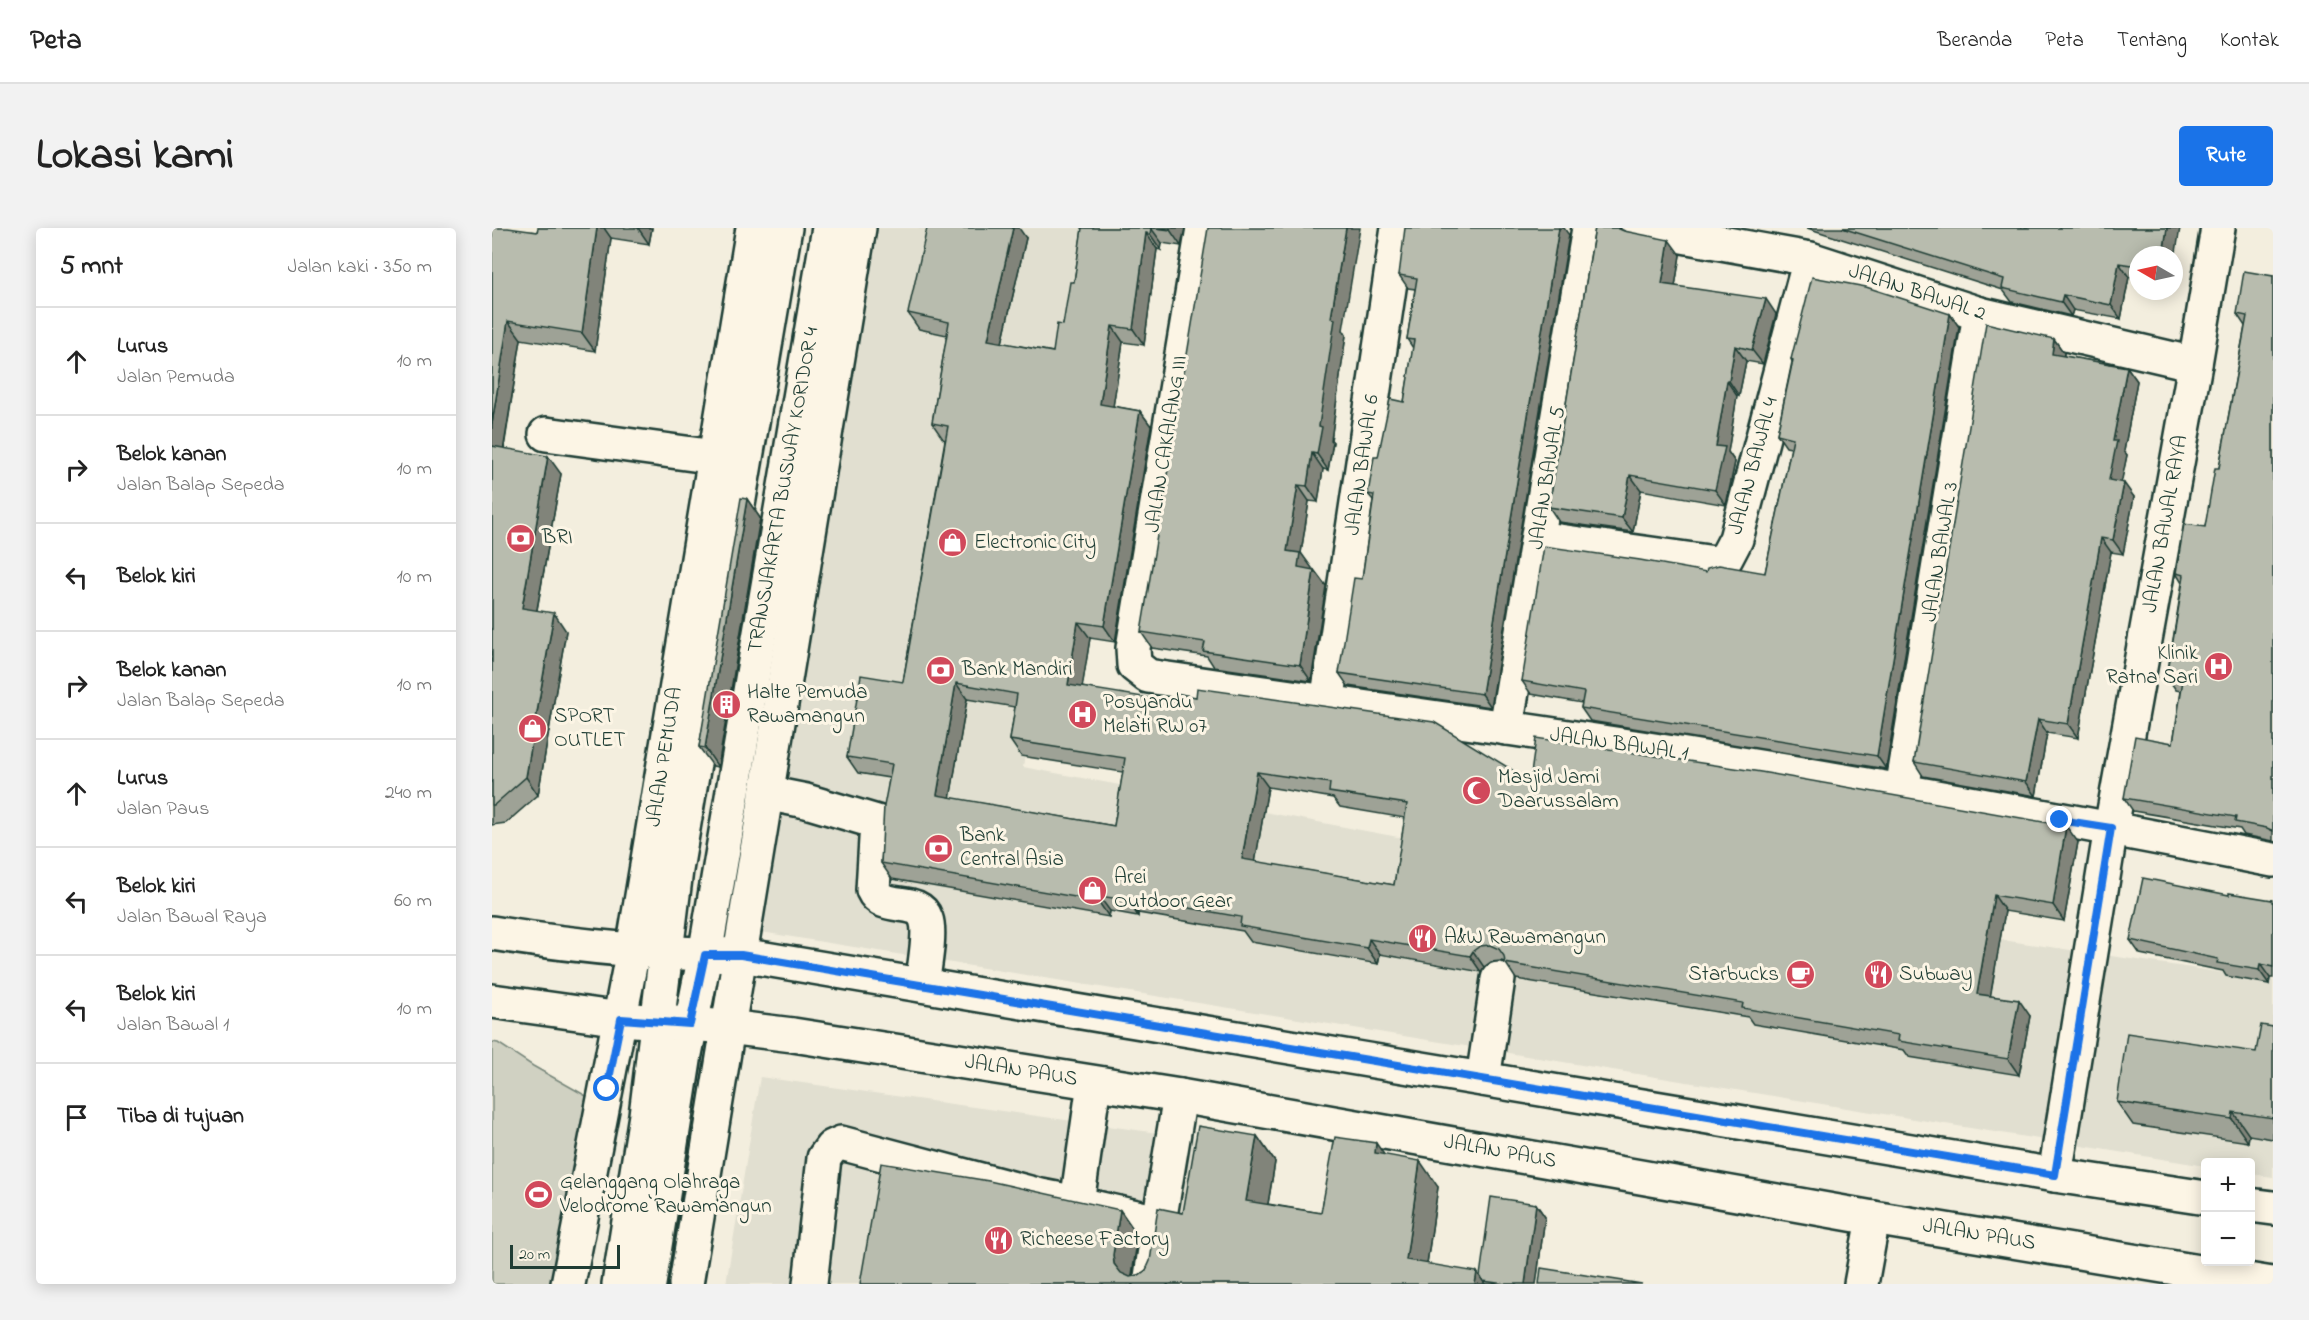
<!DOCTYPE html>
<html lang="id">
<meta charset="utf-8">
<style>
body{margin:0;font-family:"Indie Flower",sans-serif;background:#f2f2f2;color:#222}
.controls{position:absolute;right:18px;bottom:18px;display:grid;overflow:hidden;border-radius:6px;box-shadow:0 3px 15px #0003}
.controls button{width:54px;height:54px;display:grid;place-items:center;padding:0;border:0;border-bottom:2px solid #e0e0e0;background:#fff;color:#222;font:30px sans-serif}
.compass{position:absolute;left:1637px;top:18px;width:54px;height:54px;border-radius:50%;background:#fff;box-shadow:0 3px 15px #0003;rotate:279deg}
.scale{position:absolute;left:18px;bottom:15px;width:110px;box-sizing:border-box;padding-left:6px;border:3px solid #1f3d34;border-top:0;font-size:16px;line-height:21px;white-space:nowrap;color:#1f3d34;-webkit-text-stroke:4px #fcf5e5;paint-order:stroke}
.stop{position:absolute;width:18px;height:18px;margin:-14px;border:4px solid #1a73e8;border-radius:50%;background:#fff}
.stop.end{background:#1a73e8;border-color:#fff;box-shadow:0 2px 6px #0008}
.list{margin:0;padding:0;list-style:none}
h2{display:flex;justify-content:space-between;align-items:center;height:78px;margin:0;padding:0 24px;font-size:26px}
h2 small{font-size:20px;font-weight:400;color:#767676}
.list li{display:grid;grid-template-columns:39px 1fr auto;gap:18px;align-items:center;box-sizing:border-box;height:108px;padding:0 24px;border-top:2px solid #e0e0e0}
.list b{display:block;font-size:22px;white-space:nowrap}
.list p{margin:0;font-size:20px;white-space:nowrap;color:#767676}
.list em{font-size:20px;font-style:normal;color:#767676}
.icon{flex:none;width:33px;height:33px;fill:none;stroke:currentColor;stroke-width:2;stroke-linecap:round;stroke-linejoin:round}
.map{position:relative;flex:none;width:1781px;height:1056px;overflow:hidden;border-radius:6px}
header{display:flex;align-items:center;gap:36px;box-sizing:border-box;height:84px;padding:0 30px;background:#fff;border-bottom:2px solid #e0e0e0}
header strong{font-size:28px}
nav{display:flex;gap:33px;margin-inline-start:auto;font-size:21px}
.intro{display:flex;align-items:center;justify-content:space-between;box-sizing:border-box;height:144px;padding:0 36px}
h1{margin:0;font-size:42px}
.button{padding:15px 27px;border-radius:6px;background:#1a73e8;color:#fff;font-size:21px;font-weight:700}
main{display:flex;gap:36px;padding:0 36px}
aside{flex:1;background:#fff;border-radius:6px;box-shadow:0 3px 15px #0003}
.map>svg:first-child{display:block}
</style>
<header>
<strong>Peta</strong>
<nav><a>Beranda</a><a>Peta</a><a>Tentang</a><a>Kontak</a></nav>
</header>
<div class="intro"><h1>Lokasi kami</h1><a class="button">Rute</a></div>
<main>
<aside>
<h2>5 mnt<small>Jalan kaki · 350 m</small></h2>
<ul class="list">
<li><svg class="icon" aria-label="ahead" viewBox="0 0 24 24"><path d="M12 20V5M6 11l6-6 6 6"/></svg><div><b>Lurus</b><p>Jalan Pemuda</p></div><em>10 m</em></li>
<li><svg class="icon" aria-label="right" viewBox="0 0 24 24"><path d="M7 20v-9h11M14 6l5 5-5 5"/></svg><div><b>Belok kanan</b><p>Jalan Balap Sepeda</p></div><em>10 m</em></li>
<li><svg class="icon" aria-label="left" viewBox="0 0 24 24"><path d="M17 20v-9H6M10 6l-5 5 5 5"/></svg><div><b>Belok kiri</b></div><em>10 m</em></li>
<li><svg class="icon" aria-label="right" viewBox="0 0 24 24"><path d="M7 20v-9h11M14 6l5 5-5 5"/></svg><div><b>Belok kanan</b><p>Jalan Balap Sepeda</p></div><em>10 m</em></li>
<li><svg class="icon" aria-label="ahead" viewBox="0 0 24 24"><path d="M12 20V5M6 11l6-6 6 6"/></svg><div><b>Lurus</b><p>Jalan Paus</p></div><em>240 m</em></li>
<li><svg class="icon" aria-label="left" viewBox="0 0 24 24"><path d="M17 20v-9H6M10 6l-5 5 5 5"/></svg><div><b>Belok kiri</b><p>Jalan Bawal Raya</p></div><em>60 m</em></li>
<li><svg class="icon" aria-label="left" viewBox="0 0 24 24"><path d="M17 20v-9H6M10 6l-5 5 5 5"/></svg><div><b>Belok kiri</b><p>Jalan Bawal 1</p></div><em>10 m</em></li>
<li><svg class="icon" aria-label="arrive" viewBox="0 0 24 24"><path d="M6 21V4h12l-3 4 3 4H6"/></svg><div><b>Tiba di tujuan</b></div></li>
</ul>
</aside>
<div class="map">
<svg width="1781" height="1056" viewBox="0 0 1781 1056">
<rect width="100%" height="100%" fill="#f3eede"/>
<filter id="ink" filterUnits="userSpaceOnUse"><feTurbulence type="fractalNoise" baseFrequency=".0167" numOctaves="2"/><feDisplacementMap in="SourceGraphic" scale="12" xChannelSelector="R" yChannelSelector="G"/><feConvolveMatrix kernelMatrix="1 2 1 2 8 2 1 2 1" color-interpolation-filters="sRGB"/></filter>
<g filter="url(#ink)">
<g fill="#e1dfd0">
<polygon points="379,0 619,0 531,539 1254,674 1781,752 1781,949 1759,946 1758,934 1714,934 1713,938 263,703"/>
<polygon points="268,849 729,914 711,1056 234,1056"/>
</g>
<polygon fill="#d0d1c2" stroke="#78877b" stroke-width="1.5" points="0,814 6,815 41,838 112,878 76,1056 0,1056"/>
<g fill="none" stroke-linecap="round" stroke-linejoin="round">
<defs>
<g id="minor">
<path d="M711,0L641,420L642,437L656,448C841,476 1027,500 1212,530C1402,560 1592,595 1781,632"/>
<polyline points="1146,0 1318,31 1488,86 1703,136"/>
<polyline points="54,206 223,229"/>
<polyline points="1046,310 1223,335 1234,330 1244,311 1318,31"/>
<polyline points="835,475 906,0"/>
<polyline points="1014,500 1097,0"/>
<polyline points="1410,562 1488,86"/>
<path d="M274,565L314,573L385,594L381,662C391,685 426,667 434,691C439,704 432,742 430,757"/>
<polyline points="991,851 1006,751"/>
<polyline points="1563,947 1619,600 1703,136 1726,0"/>
<polyline points="587,976 667,994 658,1056"/>
<polyline points="667,994 688,868"/>
<polyline points="127,1056 154,887 184,642 293,0"/>
<polyline points="157,1056 193,826 213,727 337,0"/>
<polyline points="318,1056 332,930 340,919 349,915 549,968 585,975 602,855"/>
<polyline points="1369,1056 1381,990"/>
</g>
<g id="major">
<path d="M0,705C82,718 165,726 249,727L1563,947L1714,970"/>
<polyline points="0,773 129,791 236,799 301,807 688,868 1381,990 1780,1056"/>
<polyline points="1758,977 1781,980"/>
<polyline points="76,1056 141,722 261,0"/>
<polyline points="194,1056 367,0"/>
</g>
</defs>
<use href="#minor" stroke="#1f3d34" stroke-width="38"/>
<use href="#major" stroke="#1f3d34" stroke-width="38"/>
<use href="#minor" stroke="#fcf5e5" stroke-width="33"/>
<use href="#major" stroke="#fcf5e5" stroke-width="33"/>
</g>
<g fill="#9ea296" stroke="#1f3d34" stroke-width="1.5" fill-rule="evenodd">
<polygon points="0,0 45,4 46,0 160,0 157,16 119,10 103,123 29,111 12,220 69,246 45,382 74,403 46,567 14,595 0,597"/>
<path d="M589,0H693L689,18L670,15L669,22L665,21L652,117L631,114L621,178L648,183L659,198L623,414L598,410L590,459L1038,553L1586,614L1572,693L1513,683L1498,768L1538,788L1527,847L1417,829L1412,822L1261,796L1256,789L1024,751L1013,734L1009,733L999,734L992,739L989,744L888,726L886,736L759,714L751,703L646,685V688L618,683L617,689L400,651L389,635L397,550L366,545L355,529L411,454L453,212L451,211L440,195L455,107L427,101L416,85L534,10L510,115L561,124L571,97L582,54L590,2ZM475,471L523,479L518,512L529,528L631,544L622,598L458,570ZM776,559L841,570L848,579L913,590L902,657L763,634Z"/>
<polygon points="1103,0 1126,0 1188,27 1183,58 1284,86 1271,136 1254,133 1247,168 1245,168 1236,224 1243,234 1234,277 1149,262 1141,304 1067,294 1057,279"/>
<polygon points="1315,0 1688,0 1646,27 1646,51 1637,49 1629,91 1581,82 1579,88 1520,74 1511,62"/>
<polygon points="1077,7 999,479 856,458 847,445 870,351 881,272 876,266 886,229 912,174 921,120 915,111 923,61 916,60 907,47"/>
<polygon points="1781,48 1781,613 1752,607 1748,601 1641,583 1632,570 1681,515 1689,463 1684,462 1675,449 1690,355 1684,345 1713,299 1727,240 1753,98 1745,86"/>
<polygon points="1458,86 1467,99 1394,541 1098,493 1089,480 1090,475 1039,466 1030,453 1214,344 1273,345 1299,220 1294,219 1285,206 1300,134 1299,131"/>
<polygon points="851,102 854,107 839,212 841,214 836,242 831,241 826,274 817,273 809,325 819,341 822,342 834,358 819,453 722,439 715,428 660,420 649,404"/>
<polygon points="1562,111 1572,125 1572,128 1635,139 1645,153 1632,223 1635,227 1629,254 1642,269 1631,326 1619,324 1586,510 1555,505 1544,568 1431,548 1422,534"/>
<polygon points="255,271 268,290 226,539 221,538 207,519"/>
<polygon points="1737,667 1781,674 1781,750 1778,750 1777,756 1734,748 1731,743 1648,726 1638,712"/>
<polygon points="1781,799 1781,911 1757,907 1756,914 1641,897 1625,874 1764,824"/>
<polygon points="765,908 783,934 776,976 829,985 892,927 946,959 935,1036 988,1048 1044,976 1053,989 1044,1056 368,1056 628,982 646,1008 640,1048 647,1047 654,1042 691,985"/>
</g>
<g fill="#81847a" stroke="#1f3d34" stroke-width="1.5">
<polygon points="105,0 112,0 119,10 103,123 90,105"/>
<polygon points="146,0 160,0 157,16"/>
<polygon points="521,0 527,0 534,10 507,128 496,112"/>
<polygon points="659,0 670,15 669,22 658,6"/>
<polygon points="678,0 693,0 689,18 678,2"/>
<polygon points="854,0 868,0 851,102 854,107 839,212 841,214 836,242 825,226 827,198 839,90"/>
<polygon points="1067,0 1072,0 1077,7 999,479 990,466"/>
<polygon points="1675,0 1688,0 1682,36 1682,27 1671,27"/>
<polygon points="654,5 665,21 652,117 641,101"/>
<polygon points="1177,12 1188,27 1181,71 1170,56"/>
<polygon points="1627,35 1637,49 1629,91 1619,77"/>
<polygon points="1571,67 1581,82 1579,88 1569,74"/>
<polygon points="1274,71 1284,86 1271,136 1260,122"/>
<polygon points="1458,86 1467,99 1394,541 1385,528"/>
<polygon points="16,93 29,111 9,236 0,223 0,196"/>
<polygon points="620,98 631,114 619,192 608,176"/>
<polygon points="1562,111 1572,125 1569,139 1560,126"/>
<polygon points="1243,118 1254,133 1247,168 1237,153"/>
<polygon points="1635,139 1645,153 1632,223 1635,227 1627,266 1617,252 1621,213"/>
<polygon points="1235,153 1245,168 1236,224 1243,234 1234,277 1223,262 1224,218"/>
<polygon points="648,183 659,198 623,414 612,398"/>
<polygon points="820,225 831,241 826,274 815,258"/>
<polygon points="56,228 69,246 42,398 30,380"/>
<polygon points="1138,247 1149,262 1141,304 1130,290"/>
<polygon points="1632,255 1642,269 1631,326 1621,312"/>
<polygon points="806,257 817,273 809,325 820,340 817,355 795,323"/>
<polygon points="255,271 268,290 226,539 213,520"/>
<polygon points="1609,310 1619,324 1586,510 1576,496"/>
<polygon points="822,342 834,358 819,453 808,437"/>
<polygon points="62,385 74,403 46,567 34,549"/>
<polygon points="586,394 598,410 588,473 576,457"/>
<polygon points="464,455 475,471 456,583 445,567"/>
<polygon points="1546,491 1555,505 1544,568 1534,554"/>
<polygon points="765,544 776,559 761,647 750,631"/>
<polygon points="1574,598 1586,614 1572,693 1561,677"/>
<polygon points="1502,667 1513,683 1496,782 1485,766"/>
<polygon points="607,668 618,683 617,689 606,673"/>
<polygon points="635,669 646,685 646,688 635,672"/>
<polygon points="877,711 888,726 886,736 875,720"/>
<polygon points="981,723 992,739 989,744 978,728"/>
<polygon points="1768,736 1778,750 1777,756 1767,742"/>
<polygon points="1527,772 1538,788 1527,847 1516,831"/>
<polygon points="1741,884 1757,907 1756,914 1740,891"/>
<polygon points="765,908 783,934 772,999 754,973"/>
<polygon points="884,915 902,941 883,925"/>
<polygon points="928,933 946,959 932,1056 914,1032"/>
<polygon points="1044,976 1053,989 1044,1056 1033,1056"/>
<polygon points="628,982 646,1008 639,1053 636,1056 622,1036 621,1027"/>
<polygon points="985,1044 993,1056 983,1056"/>
</g>
<g fill="#b8bcae" stroke="#1f3d34" stroke-width="1.5" fill-rule="evenodd">
<polygon points="0,0 16,0 45,4 46,0 105,0 90,105 16,93 0,196"/>
<path d="M435,0H521L496,112L561,124L565,96L571,97L578,54H582L590,0H659L658,6L654,5L641,101L620,98L608,176L648,183L612,398L586,394L576,457L682,474L683,465L704,469L705,460L942,494L1038,553L1044,510L1269,544L1574,598L1561,677L1502,667L1485,766L1527,772L1516,831L1406,813L1407,807L1250,780L1251,775L1013,735L1012,728L1007,721L998,717L988,718L981,723L978,728L877,711L875,720L748,698L749,689L635,669V672L607,668L606,673L389,635L392,578L400,536L355,529L369,447L411,454L456,198L440,195L457,94L416,85ZM464,455L525,466L518,512L633,530L622,598L445,567ZM765,544L838,555L837,564L915,576L902,657L750,631Z"/>
<polygon points="662,0 678,0 678,2"/>
<polygon points="716,0 854,0 839,90 843,91 827,198 830,199 825,226 820,225 815,258 806,257 795,323 808,325 806,339 822,342 808,437 711,423 713,414 649,404"/>
<polygon points="913,0 1067,0 990,466 847,445 862,350 870,351 882,267 876,266 882,229 886,229 898,171 912,174 922,112 915,111 925,50 907,47"/>
<polygon points="1103,0 1125,0 1132,3 1177,12 1170,56 1274,71 1260,122 1243,118 1237,153 1235,153 1224,218 1233,219 1223,262 1138,247 1130,290 1057,279"/>
<polygon points="1350,0 1675,0 1671,27 1646,27 1646,38 1627,35 1619,77 1571,67 1569,74 1510,60 1512,51"/>
<polygon points="1752,43 1781,48 1781,603 1775,600 1743,594 1744,589 1632,570 1643,508 1681,515 1691,452 1675,449 1692,347 1684,345 1692,296 1713,299 1723,240 1727,240 1755,88 1745,86"/>
<polygon points="1320,49 1374,59 1458,86 1385,528 1089,480 1092,464 1030,453 1052,318 1148,332 1214,344 1215,340 1227,337 1273,345 1301,210 1285,206 1301,132 1299,131"/>
<polygon points="1494,95 1562,111 1560,126 1635,139 1621,213 1625,213 1617,252 1632,255 1621,312 1609,310 1576,496 1546,491 1534,554 1422,534"/>
<polygon points="0,218 56,228 30,380 62,385 34,549 2,577 0,577"/>
<polygon points="249,270 255,271 213,520 207,519"/>
<polygon points="1651,650 1737,667 1737,665 1780,672 1780,674 1781,674 1781,739 1768,736 1767,742 1725,735 1726,731 1638,712"/>
<polygon points="1769,797 1781,799 1781,890 1741,884 1740,891 1625,874 1635,805 1764,824"/>
<polygon points="706,898 765,908 754,973 829,985 843,909 884,915 883,925 928,933 914,1032 985,1044 983,1056 368,1056 389,935 497,953 628,982 621,1027 622,1036 629,1045 638,1049 647,1047 654,1042 658,1033 666,980 691,985"/>
<polygon points="999,969 1044,976 1033,1056 1013,1056 991,1053 988,1048"/>
<polygon points="1049,1040 1150,1056 1047,1056"/>
</g>
</g>
<g fill="none" stroke-linecap="round" stroke-linejoin="round" filter="url(#ink)">
<polyline stroke="#1a73e8" stroke-width="8" points="115,861 129,791 198,796 213,727 249,727 1563,947 1619,600 1568,592"/>
</g>
<defs>
<symbol id="bank-disc" viewBox="-11 -11 22 22"><circle r="9.5" fill="#d1495b" stroke="#fcf5e5"/><path d="M-6-4H6V4H-6ZM0-2.3a2.3 2.3 0 1 0 0 4.6a2.3 2.3 0 1 0 0-4.6Z" fill="#fff"/></symbol>
<symbol id="shop-disc" viewBox="-11 -11 22 22"><circle r="9.5" fill="#d1495b" stroke="#fcf5e5"/><path d="M-5-2.5h2.3a2.7 3.5 0 0 1 5.4 0H5L5.5 6h-11ZM-1.5-2.5h3a1.5 2.3 0 0 0-3 0Z" fill="#fff"/></symbol>
<symbol id="hospital-disc" viewBox="-11 -11 22 22"><circle r="9.5" fill="#d1495b" stroke="#fcf5e5"/><path d="M-5-5h3v3.5h4V-5h3V5h-3V1.5h-4V5h-3Z" fill="#fff"/></symbol>
<symbol id="building-disc" viewBox="-11 -11 22 22"><circle r="9.5" fill="#d1495b" stroke="#fcf5e5"/><path d="M-4-6H4V6H1V3H-1V6H-4ZM-2.5-4.3h1.7v1.8h-1.7ZM.8-4.3h1.7v1.8H.8ZM-2.5-1h1.7V.8h-1.7ZM.8-1h1.7V.8H.8Z" fill="#fff"/></symbol>
<symbol id="mosque-disc" viewBox="-11 -11 22 22"><circle r="9.5" fill="#d1495b" stroke="#fcf5e5"/><path d="M3.5-4.9A6 6 0 1 0 3.5 4.9A5 5 0 1 1 3.5-4.9Z" fill="#fff"/></symbol>
<symbol id="restaurant-disc" viewBox="-11 -11 22 22"><circle r="9.5" fill="#d1495b" stroke="#fcf5e5"/><path d="M-5-6h1v4h1v-4h1v4h1v-4h1v5L-1.5 .5V6h-2V.5L-5-1ZM5-6V6H3V1.5H1.5Q1.5-4 5-6Z" fill="#fff"/></symbol>
<symbol id="cafe-disc" viewBox="-11 -11 22 22"><circle r="9.5" fill="#d1495b" stroke="#fcf5e5"/><path d="M-5.5-4.5H6V0H3Q3 3.5 0 3.5H-2.5Q-5.5 3.5-5.5 0ZM3-3.2v2h1.7v-2ZM-6 4.5H4V6H-6Z" fill="#fff"/></symbol>
<symbol id="stadium-disc" viewBox="-11 -11 22 22"><circle r="9.5" fill="#d1495b" stroke="#fcf5e5"/><path d="M0-5a6.5 5 0 1 0 0 10a6.5 5 0 1 0 0-10ZM-3.5-1.8h7v3.6h-7Z" fill="#fff"/></symbol>
</defs>
<g fill-rule="evenodd">
<use href="#bank-disc" x="12" y="294" width="33" height="33"/>
<use href="#shop-disc" x="444" y="298" width="33" height="33"/>
<use href="#hospital-disc" x="1710" y="422" width="33" height="33"/>
<use href="#bank-disc" x="432" y="426" width="33" height="33"/>
<use href="#building-disc" x="218" y="460" width="33" height="33"/>
<use href="#hospital-disc" x="574" y="470" width="33" height="33"/>
<use href="#shop-disc" x="24" y="484" width="33" height="33"/>
<use href="#mosque-disc" x="968" y="546" width="33" height="33"/>
<use href="#bank-disc" x="430" y="604" width="33" height="33"/>
<use href="#shop-disc" x="584" y="646" width="33" height="33"/>
<use href="#restaurant-disc" x="914" y="694" width="33" height="33"/>
<use href="#cafe-disc" x="1292" y="730" width="33" height="33"/>
<use href="#restaurant-disc" x="1370" y="730" width="33" height="33"/>
<use href="#stadium-disc" x="30" y="950" width="33" height="33"/>
<use href="#restaurant-disc" x="490" y="996" width="33" height="33"/>
</g>
<g text-anchor="middle" dominant-baseline="central" stroke-width="6" stroke-linejoin="round" paint-order="stroke">
<g font-size="21" fill="#1f3d34" stroke="#fcf5e5">
<text transform="translate(1425 65) rotate(18)">JALAN BAWAL 2</text>
<text transform="translate(675 216) rotate(-81)">JALAN CAKALANG III</text>
<text transform="translate(871 237) rotate(-82)">JALAN BAWAL 6</text>
<text transform="translate(1262 238) rotate(-75)">JALAN BAWAL 4</text>
<text transform="translate(1056 250) rotate(-81)">JALAN BAWAL 5</text>
<text transform="translate(292 262) rotate(-80)">TRANSJAKARTA BUSWAY KORIDOR 4</text>
<text transform="translate(1674 296) rotate(-80)">JALAN BAWAL RAYA</text>
<text transform="translate(1449 324) rotate(-81)">JALAN BAWAL 3</text>
<text transform="translate(1127 517) rotate(8)">JALAN BAWAL 1</text>
<text transform="translate(173 529) rotate(-81)">JALAN PEMUDA</text>
<text transform="translate(529 843) rotate(9)">JALAN PAUS</text>
<text transform="translate(1008 924) rotate(10)">JALAN PAUS</text>
<text transform="translate(1487 1007) rotate(9)">JALAN PAUS</text>
</g>
<g font-size="21" fill="#1f3d34" stroke="#fcf5e5" text-anchor="start">
<text x="50" y="310">BRI</text>
<text x="482" y="315">Electronic City</text>
<text x="1706" y="426" text-anchor="end">Klinik<tspan x="1706" dy="24">Ratna Sari</tspan></text>
<text x="470" y="442">Bank Mandiri</text>
<text x="255" y="465">Halte Pemuda<tspan x="255" dy="24">Rawamangun</tspan></text>
<text x="611" y="475">Posyandu<tspan x="611" dy="24">Melati RW 07</tspan></text>
<text x="62" y="489">SPORT<tspan x="62" dy="24">OUTLET</tspan></text>
<text x="1006" y="550">Masjid Jami<tspan x="1006" dy="24">Daarussalam</tspan></text>
<text x="468" y="608">Bank<tspan x="468" dy="24">Central Asia</tspan></text>
<text x="622" y="650">Arei<tspan x="622" dy="24">Outdoor Gear</tspan></text>
<text x="952" y="710">A&amp;W Rawamangun</text>
<text x="1287" y="747" text-anchor="end">Starbucks</text>
<text x="1407" y="747">Subway</text>
<text x="68" y="955">Gelanggang Olahraga<tspan x="68" dy="24">Velodrome Rawamangun</tspan></text>
<text x="528" y="1012">Richeese Factory</text>
</g>
</g>
</svg>
<div class="controls">
<button>+</button>
<button>−</button>
</div>
<svg class="compass" viewBox="-18 -18 36 36"><path d="M0-13l5 13h-10z" fill="#e53935"/><path d="M0 13l5-13h-10z" fill="#767676"/></svg>
<div class="scale">20 m</div>
<div class="stop" style="left:115px;top:861px"></div>
<div class="stop end" style="left:1568px;top:592px"></div>
</div>
</main>
